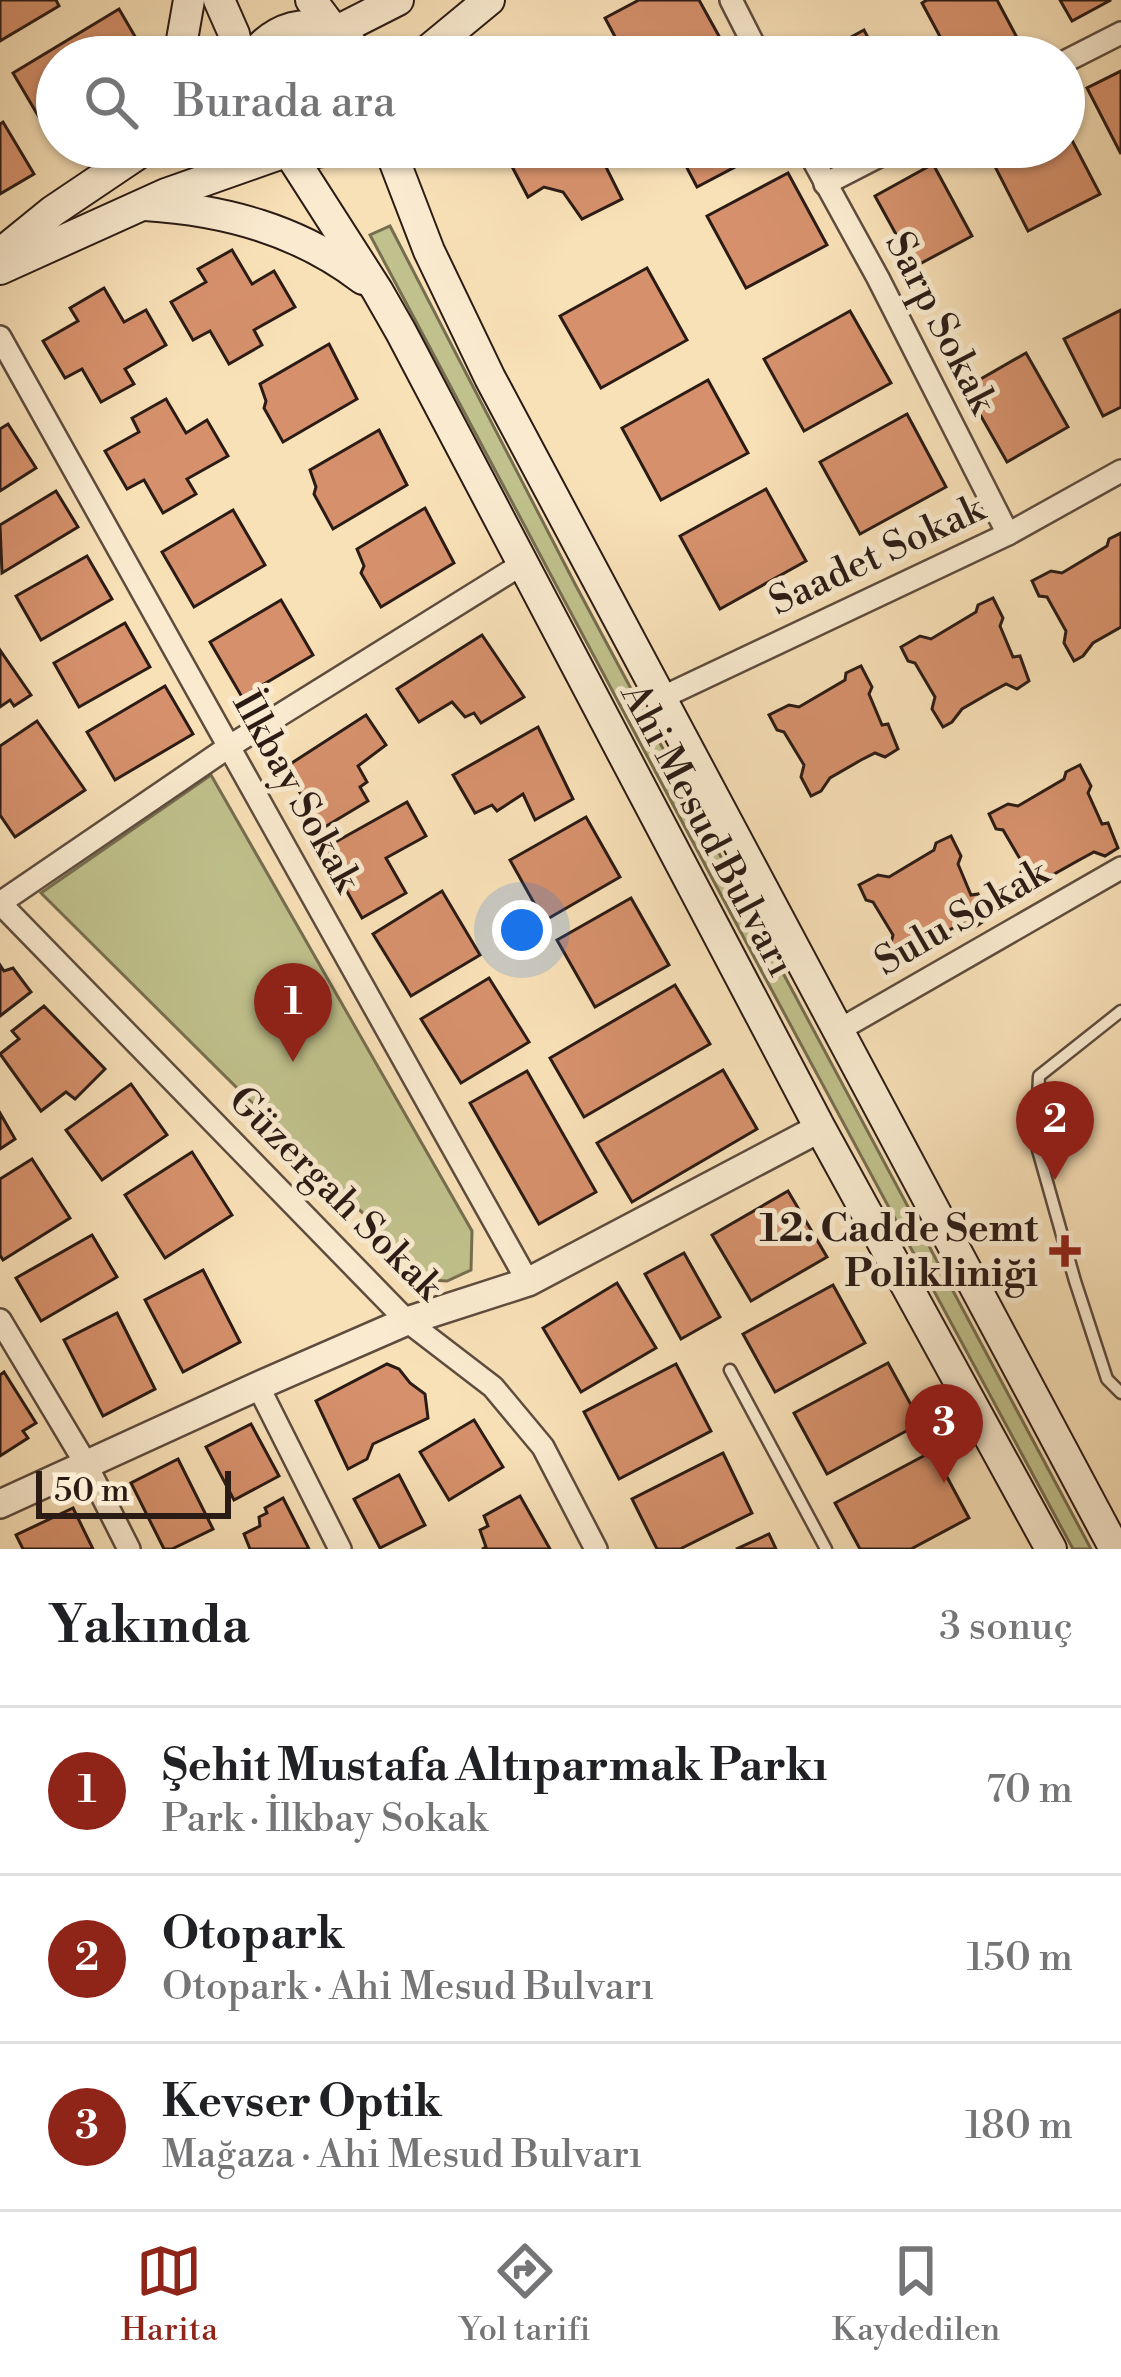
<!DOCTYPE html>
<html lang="tr">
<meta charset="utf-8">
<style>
body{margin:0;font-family:"Libre Bodoni",serif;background:#f6f6f6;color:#202124}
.scale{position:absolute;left:36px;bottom:30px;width:195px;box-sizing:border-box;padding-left:12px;border:6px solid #2b1b15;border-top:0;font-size:33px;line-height:42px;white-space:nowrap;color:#2b1b15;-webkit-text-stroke:9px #faebd0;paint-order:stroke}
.you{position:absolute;left:522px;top:930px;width:42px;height:42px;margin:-30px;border:9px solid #fff;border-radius:50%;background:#1a73e8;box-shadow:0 0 0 18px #1a73e833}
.badge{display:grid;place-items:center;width:78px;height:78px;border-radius:50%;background:#8f2418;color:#fff;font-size:39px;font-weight:700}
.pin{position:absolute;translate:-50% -99px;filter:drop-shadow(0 3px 6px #0008)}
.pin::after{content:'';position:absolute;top:63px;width:42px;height:36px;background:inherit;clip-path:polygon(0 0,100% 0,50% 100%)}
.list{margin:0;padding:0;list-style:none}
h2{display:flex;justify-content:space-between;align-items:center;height:156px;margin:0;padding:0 48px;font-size:51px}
h2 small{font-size:39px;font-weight:400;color:#757577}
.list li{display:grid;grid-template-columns:78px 1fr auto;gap:36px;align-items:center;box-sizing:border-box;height:168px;padding:0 48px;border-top:3px solid #e0e0e0}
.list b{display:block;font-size:45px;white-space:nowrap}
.list p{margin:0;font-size:39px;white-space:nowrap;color:#757577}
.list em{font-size:39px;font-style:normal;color:#757577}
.icon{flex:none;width:66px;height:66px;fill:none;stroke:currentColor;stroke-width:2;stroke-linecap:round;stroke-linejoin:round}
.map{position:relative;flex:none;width:1121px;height:1549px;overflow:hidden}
.search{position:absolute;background:#fff;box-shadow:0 3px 9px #0004;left:36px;right:36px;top:36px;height:132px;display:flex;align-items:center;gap:30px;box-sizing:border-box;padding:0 42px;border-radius:66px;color:#757577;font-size:45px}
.sheet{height:660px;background:#fff}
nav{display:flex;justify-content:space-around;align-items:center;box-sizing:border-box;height:168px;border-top:3px solid #e0e0e0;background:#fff;font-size:33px;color:#757577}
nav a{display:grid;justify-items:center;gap:6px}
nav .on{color:#8f2418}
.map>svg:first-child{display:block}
</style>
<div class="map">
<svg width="1121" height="1549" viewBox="0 0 1121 1549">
<rect width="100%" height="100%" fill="#f8e0b7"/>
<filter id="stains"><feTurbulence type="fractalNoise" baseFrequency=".00167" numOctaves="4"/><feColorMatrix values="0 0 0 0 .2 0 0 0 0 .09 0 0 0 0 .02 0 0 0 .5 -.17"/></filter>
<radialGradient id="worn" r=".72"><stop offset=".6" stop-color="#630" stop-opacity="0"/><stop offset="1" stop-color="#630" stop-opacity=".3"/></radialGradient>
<g fill="#c0c18c" stroke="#766e50" stroke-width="3">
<polygon points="390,226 575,584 1091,1549 1073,1549 762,972 370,235"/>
<polygon points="211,775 472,1231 471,1270 447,1281 430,1280 41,893"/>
</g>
<g fill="#d6916c" stroke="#2b1b15" stroke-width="3">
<polygon points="0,0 56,0 59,6 0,41"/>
<polygon points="639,0 699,0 725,47 706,57 626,57 605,18"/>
<polygon points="927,0 997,0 1022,47 1004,57 951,57 922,3"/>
<polygon points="1060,0 1111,0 1072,21"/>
<polygon points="119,9 147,57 57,57 57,116 43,124 13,73"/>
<polygon points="864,30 878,57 814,57"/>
<polygon points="1121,71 1121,154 1087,88"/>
<polygon points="3,122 34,174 0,194 0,124"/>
<polygon points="1064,125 1100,194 1028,231 985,147 1064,147"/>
<polygon points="530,147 596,147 622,199 582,219 563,192 544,187 528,197 508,159"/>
<polygon points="676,147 773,147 697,187"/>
<polygon points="933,164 972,236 914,267 875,196"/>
<polygon points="788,173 827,245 746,288 707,216"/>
<polygon points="232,250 252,284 274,271 295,307 254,330 262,345 229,364 210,331 193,340 171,302 206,282 198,269"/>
<polygon points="647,268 687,340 601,388 560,316"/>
<polygon points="104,288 124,322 146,310 166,345 125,369 134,384 101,402 82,369 65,378 43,341 78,321 70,308"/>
<polygon points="1121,310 1121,407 1103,416 1064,339"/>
<polygon points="850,311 891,383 804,431 764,359"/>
<polygon points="329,344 357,399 283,442 264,408 266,401 260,384"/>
<polygon points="1026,353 1068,427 1007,462 965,388"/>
<polygon points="708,380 748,453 661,500 622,428"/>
<polygon points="166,399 186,433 207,420 228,456 187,479 196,494 163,513 144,480 127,489 105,451 139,432 132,418"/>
<polygon points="907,414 946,487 860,534 820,462"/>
<polygon points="8,424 36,468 0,491 0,429"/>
<polygon points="379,430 407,485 333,529 314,494 316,487 310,470"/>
<polygon points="766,489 806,561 720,609 680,536"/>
<polygon points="56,491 78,527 2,573 0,525"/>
<polygon points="425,508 454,563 381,607 361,573 364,566 357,549"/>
<polygon points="233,510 265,565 194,607 162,552"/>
<polygon points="1121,533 1121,627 1093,643 1083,656 1074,661 1064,643 1066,631 1047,597 1039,596 1032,581 1051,571 1062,573 1107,546 1109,539"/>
<polygon points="87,556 112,599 41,640 16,596"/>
<polygon points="993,598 1003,618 1000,626 1013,657 1020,656 1029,681 1017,689 1006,684 993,691 962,709 952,722 943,727 932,709 935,697 915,663 908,661 901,647 920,636 931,639 976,612 978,605"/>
<polygon points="281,600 313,655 242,697 210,642"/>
<polygon points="125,623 150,667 79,707 54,663"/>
<polygon points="482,635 524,697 481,723 474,713 465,717 452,702 419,722 397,689"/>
<polygon points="0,650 31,695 14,706 10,700 0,707"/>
<polygon points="861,666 872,687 869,694 882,725 888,724 898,749 885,757 875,753 861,760 830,778 821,791 811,796 801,777 804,765 784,732 777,730 769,715 789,705 799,707 845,680 846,673"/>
<polygon points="165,686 193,734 115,780 87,732"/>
<polygon points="366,715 386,745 358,766 367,782 360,787 368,801 323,828 284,768"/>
<polygon points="37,721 85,790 15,837 0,815 0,746"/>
<polygon points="538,727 573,799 535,820 523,794 497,811 492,805 475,813 453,775"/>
<polygon points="1080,765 1091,786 1088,793 1102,824 1108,823 1118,848 1105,856 1094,852 1081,859 1049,877 1040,890 1031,895 1020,876 1023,864 1003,830 996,829 989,814 1008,804 1018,806 1064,779 1066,772"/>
<polygon points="407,802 426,836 386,858 406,893 362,918 323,849"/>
<polygon points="586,817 620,877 544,921 510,860"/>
<polygon points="951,836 961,856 958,864 971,895 978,894 987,919 975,927 964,923 951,929 920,947 910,960 901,966 890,947 893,935 873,902 866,900 859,885 878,875 889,877 934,850 936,843"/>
<polygon points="442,891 480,955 411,996 373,934"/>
<polygon points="631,898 669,965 595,1007 557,940"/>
<polygon points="0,965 4,971 13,968 31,992 0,1016"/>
<polygon points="489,978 529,1042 461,1083 421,1019"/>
<polygon points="675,985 710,1044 584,1117 550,1058"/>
<polygon points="44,1006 105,1069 75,1099 66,1092 41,1111 0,1054 19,1039 12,1031"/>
<polygon points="723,1070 757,1129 632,1202 597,1143"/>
<polygon points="527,1071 596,1192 539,1224 470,1103"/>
<polygon points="131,1084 167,1135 102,1180 66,1130"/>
<polygon points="0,1113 15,1139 0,1149"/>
<polygon points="192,1152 232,1215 165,1258 125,1195"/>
<polygon points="32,1159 70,1218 3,1260 0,1255 0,1179"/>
<polygon points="788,1191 827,1257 751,1301 712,1235"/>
<polygon points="92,1235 117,1277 41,1321 16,1278"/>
<polygon points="684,1253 720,1317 681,1339 645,1274"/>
<polygon points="203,1270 240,1342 183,1372 145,1300"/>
<polygon points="617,1283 656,1348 581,1392 543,1328"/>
<polygon points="833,1285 865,1343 775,1392 743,1334"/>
<polygon points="117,1313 155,1389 103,1416 64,1340"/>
<polygon points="888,1363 921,1423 827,1474 794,1413"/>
<polygon points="387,1364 399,1369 410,1383 425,1394 428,1418 373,1444 367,1459 348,1469 316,1401"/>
<polygon points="676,1364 711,1431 619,1479 584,1412"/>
<polygon points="4,1372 36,1423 23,1431 28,1438 0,1456 0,1375"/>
<polygon points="474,1420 503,1467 449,1500 420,1452"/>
<polygon points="251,1424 279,1476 234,1500 206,1447"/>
<polygon points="933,1451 969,1518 911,1549 860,1549 835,1503"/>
<polygon points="723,1453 752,1513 680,1549 657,1549 632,1499"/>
<polygon points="178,1459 213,1529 172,1549 164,1549 131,1483"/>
<polygon points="399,1475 425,1525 380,1548 354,1499"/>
<polygon points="520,1496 550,1549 482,1549 486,1547 480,1530 488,1526 484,1516"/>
<polygon points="283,1498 309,1549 250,1549 244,1534 260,1526 259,1517 267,1513 265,1508"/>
<polygon points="73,1508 93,1549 23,1549 16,1535"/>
<polygon points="769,1534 776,1549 736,1549"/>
</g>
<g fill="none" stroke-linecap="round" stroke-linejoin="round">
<defs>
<g id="service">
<polyline points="1121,1011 1039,1076 1036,1143 1075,1281 1107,1379 1121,1393"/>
<polyline points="730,1370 826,1549"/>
</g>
<g id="minor">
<polyline points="731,0 760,57"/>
<polyline points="1064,62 1121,33"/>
<polyline points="806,147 878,278 1008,534"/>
<polyline points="825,184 897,147"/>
<polyline points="0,337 528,1282"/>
<polyline points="659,699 1008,534 1121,471"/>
<polyline points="0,903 407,1321 493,1387 543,1447 596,1549"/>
<polyline points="0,903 230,746 524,563"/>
<polyline points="839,1030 1121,868"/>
<polyline points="0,1320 86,1464 129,1549"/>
<polyline points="258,1386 340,1549"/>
</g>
<polyline id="tertiary" points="0,1504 258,1386 407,1321 528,1282 820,1128"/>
<g id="secondary">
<polyline points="219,0 234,34 239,57"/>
<polyline points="311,0 335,32 398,0"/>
<polyline points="179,57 189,0"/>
<path d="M252,57C282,16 332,15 362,57"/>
<polyline points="420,57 489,0"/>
<path d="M280,147C299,156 317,154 336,147"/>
<polyline points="389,147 429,251 490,378 1115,1549"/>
<path d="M145,205C225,210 299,230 363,279"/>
<polyline points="0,254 53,211 148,147"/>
<polyline points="0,269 166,194 288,151 377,290 401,332 820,1128 1051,1549"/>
</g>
</defs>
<use href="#service" stroke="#5e4c3e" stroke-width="15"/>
<use href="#minor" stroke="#5e4c3e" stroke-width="26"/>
<use href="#tertiary" stroke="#5e4c3e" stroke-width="32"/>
<use href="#secondary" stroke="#2b1b15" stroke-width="34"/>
<use href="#service" stroke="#faebd0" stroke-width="10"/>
<use href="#minor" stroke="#faebd0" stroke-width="21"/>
<use href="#tertiary" stroke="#faebd0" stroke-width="27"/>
<use href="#secondary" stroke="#faebd0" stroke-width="30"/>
</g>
<path fill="#8f2418" stroke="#faebd0" stroke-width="4.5" d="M1059 1233h12v12h12v12h-12v12h-12v-12h-12v-12h12z"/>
<g text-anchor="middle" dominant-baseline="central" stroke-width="10" stroke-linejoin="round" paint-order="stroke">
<g font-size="39" fill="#2b1b15" stroke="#faebd0">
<text transform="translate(940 323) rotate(63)">Sarp Sokak</text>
<text transform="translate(877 556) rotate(-25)">Saadet Sokak</text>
<text transform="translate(296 792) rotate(61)">İlkbay Sokak</text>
<text transform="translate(707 830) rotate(62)">Ahi Mesud Bulvarı</text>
<text transform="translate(962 918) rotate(-30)">Sulu Sokak</text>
<text transform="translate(335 1194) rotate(45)">Güzergah Sokak</text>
</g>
<g font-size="39" font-weight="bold" fill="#2b1b15" stroke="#faebd0" text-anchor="end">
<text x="1038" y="1229">12. Cadde Semt<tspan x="1038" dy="45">Polikliniği</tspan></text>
</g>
</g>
<rect width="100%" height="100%" filter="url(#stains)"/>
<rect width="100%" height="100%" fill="url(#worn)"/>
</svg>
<div class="scale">50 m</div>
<div class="you"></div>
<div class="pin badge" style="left:293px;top:1062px">1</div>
<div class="pin badge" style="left:1055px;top:1180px">2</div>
<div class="pin badge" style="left:944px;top:1483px">3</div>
<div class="search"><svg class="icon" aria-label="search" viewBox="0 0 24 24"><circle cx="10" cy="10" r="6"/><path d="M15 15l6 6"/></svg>Burada ara</div>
</div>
<section class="sheet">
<h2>Yakında<small>3 sonuç</small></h2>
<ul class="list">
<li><span class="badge">1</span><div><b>Şehit Mustafa Altıparmak Parkı</b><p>Park · İlkbay Sokak</p></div><em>70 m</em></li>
<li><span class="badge">2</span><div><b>Otopark</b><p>Otopark · Ahi Mesud Bulvarı</p></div><em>150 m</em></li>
<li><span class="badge">3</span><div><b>Kevser Optik</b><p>Mağaza · Ahi Mesud Bulvarı</p></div><em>180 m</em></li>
</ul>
</section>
<nav>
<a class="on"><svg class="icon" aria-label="map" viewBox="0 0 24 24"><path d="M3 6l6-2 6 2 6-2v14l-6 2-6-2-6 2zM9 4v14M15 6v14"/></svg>Harita</a>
<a><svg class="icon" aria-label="directions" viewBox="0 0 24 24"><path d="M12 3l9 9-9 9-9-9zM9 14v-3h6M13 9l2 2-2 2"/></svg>Yol tarifi</a>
<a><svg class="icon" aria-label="saved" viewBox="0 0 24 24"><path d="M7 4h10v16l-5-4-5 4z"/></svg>Kaydedilen</a>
</nav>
